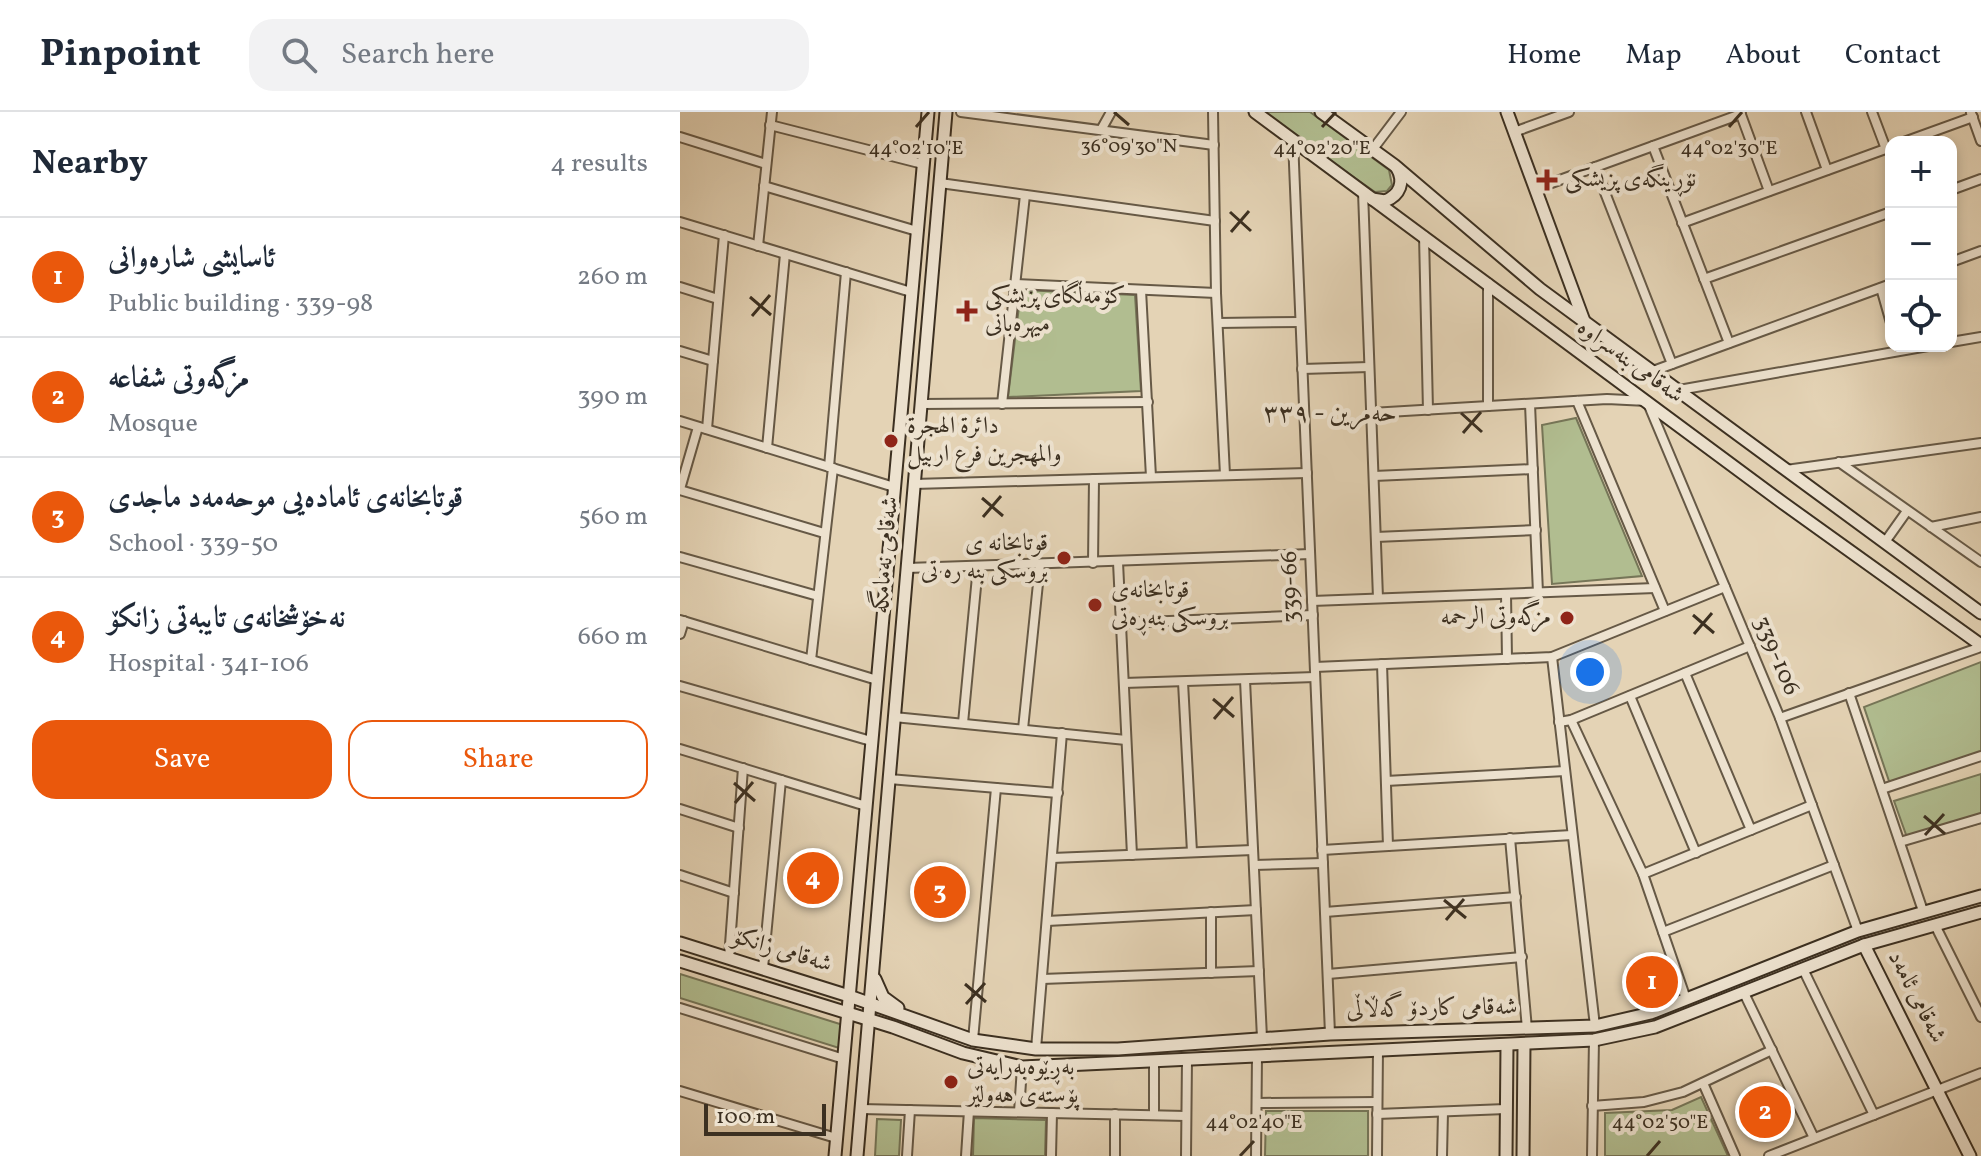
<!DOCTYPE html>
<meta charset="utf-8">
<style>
body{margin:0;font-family:Vollkorn,Amiri,serif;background:#f2f2f3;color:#1f2937}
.controls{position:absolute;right:24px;top:24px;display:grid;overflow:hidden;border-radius:16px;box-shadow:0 4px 12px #0003}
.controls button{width:72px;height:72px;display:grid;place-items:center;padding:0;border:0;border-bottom:2px solid #e0e1e3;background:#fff;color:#1f2937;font:40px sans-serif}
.scale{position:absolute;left:24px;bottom:20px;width:122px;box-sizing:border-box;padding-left:8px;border:4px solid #3c3021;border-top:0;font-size:22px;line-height:28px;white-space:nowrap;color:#3c3021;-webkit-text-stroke:6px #ede2cf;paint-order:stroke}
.you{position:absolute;left:910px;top:560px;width:28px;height:28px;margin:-20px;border:6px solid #fff;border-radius:50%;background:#1a73e8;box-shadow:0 0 0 12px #1a73e833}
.badge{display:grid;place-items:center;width:52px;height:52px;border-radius:50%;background:#ea580c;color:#fff;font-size:26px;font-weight:700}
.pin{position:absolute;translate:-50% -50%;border:4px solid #fff;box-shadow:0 2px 8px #0006}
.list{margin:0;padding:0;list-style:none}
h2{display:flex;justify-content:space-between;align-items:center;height:104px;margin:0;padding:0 32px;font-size:34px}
h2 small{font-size:26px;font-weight:400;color:#747a83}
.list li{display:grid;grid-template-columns:52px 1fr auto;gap:24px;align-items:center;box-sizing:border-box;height:120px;padding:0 32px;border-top:2px solid #e0e1e3}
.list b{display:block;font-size:30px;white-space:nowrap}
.list p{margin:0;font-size:26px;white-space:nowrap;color:#747a83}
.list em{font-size:26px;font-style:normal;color:#747a83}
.actions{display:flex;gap:16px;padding:24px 32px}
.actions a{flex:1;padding:18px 0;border:2px solid #ea580c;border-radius:24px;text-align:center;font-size:28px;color:#ea580c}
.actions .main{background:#ea580c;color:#fff}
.icon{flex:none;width:44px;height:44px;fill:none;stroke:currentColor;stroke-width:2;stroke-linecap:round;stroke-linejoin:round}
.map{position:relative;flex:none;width:1301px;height:1044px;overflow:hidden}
header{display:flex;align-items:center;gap:48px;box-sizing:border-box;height:112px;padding:0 40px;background:#fff;border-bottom:2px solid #e0e1e3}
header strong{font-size:38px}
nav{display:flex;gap:44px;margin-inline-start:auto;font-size:28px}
.search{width:560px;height:72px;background:#f2f2f3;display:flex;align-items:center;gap:20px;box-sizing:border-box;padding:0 28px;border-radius:24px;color:#747a83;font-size:30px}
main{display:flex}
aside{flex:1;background:#fff}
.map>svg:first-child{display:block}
</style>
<header>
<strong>Pinpoint</strong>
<div class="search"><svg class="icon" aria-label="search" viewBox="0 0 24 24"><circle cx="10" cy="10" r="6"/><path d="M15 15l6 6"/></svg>Search here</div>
<nav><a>Home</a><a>Map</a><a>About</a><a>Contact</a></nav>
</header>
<main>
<aside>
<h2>Nearby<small>4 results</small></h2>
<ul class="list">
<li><span class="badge">1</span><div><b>ئاسایشی شارەوانی</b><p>Public building · 339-98</p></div><em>260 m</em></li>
<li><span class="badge">2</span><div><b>مزگەوتی شفاعە</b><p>Mosque</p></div><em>390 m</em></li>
<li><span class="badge">3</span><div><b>قوتابخانەی ئامادەیی موحەمەد ماجدی</b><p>School · 339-50</p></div><em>560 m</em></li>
<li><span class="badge">4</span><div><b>نەخۆشخانەی تایبەتی زانکۆ</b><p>Hospital · 341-106</p></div><em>660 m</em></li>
</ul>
<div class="actions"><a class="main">Save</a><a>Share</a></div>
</aside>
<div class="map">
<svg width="1301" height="1044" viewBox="0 0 1301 1044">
<rect width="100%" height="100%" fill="#e4d3b5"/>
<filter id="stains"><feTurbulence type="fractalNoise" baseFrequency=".0025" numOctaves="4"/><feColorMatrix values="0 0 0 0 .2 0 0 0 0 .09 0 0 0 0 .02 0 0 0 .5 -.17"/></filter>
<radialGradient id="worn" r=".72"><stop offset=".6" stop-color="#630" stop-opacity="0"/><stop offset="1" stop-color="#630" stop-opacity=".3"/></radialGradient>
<g fill="#b1bd90" stroke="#767658" stroke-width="2">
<polygon points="580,0 630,0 709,58 712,73 707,79 695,80"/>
<polygon points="341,178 455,183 461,279 328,285"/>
<polygon points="896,306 962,464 872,472 862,313"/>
<polygon points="1301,550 1301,646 1211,675 1184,595"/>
<polygon points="1301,662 1301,711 1229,731 1214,689"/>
<polygon points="0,862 163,913 159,936 0,886"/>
<polygon points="1021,985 1048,1044 925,1044 925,1001 992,998"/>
<polygon points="586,999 688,999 688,1044 585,1044"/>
<polygon points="294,1006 366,1008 365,1044 293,1044"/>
<polygon points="197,1007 221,1008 219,1044 195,1044"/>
</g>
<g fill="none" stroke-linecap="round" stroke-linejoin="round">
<defs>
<g id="street">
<polyline points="281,0 534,33"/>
<polyline points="533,0 536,181 545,363"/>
<polyline points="1060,0 1089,79"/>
<polyline points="1126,0 1147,58"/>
<polyline points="1192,0 1206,37"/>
<polyline points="1291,1 1301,29"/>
<polyline points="90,13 243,52"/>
<polyline points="421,18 431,0"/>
<polyline points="834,20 889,0"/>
<polyline points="0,25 86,52"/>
<polyline points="613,28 650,922"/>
<polyline points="1224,30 1293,5"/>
<polyline points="973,34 1049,231"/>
<polyline points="693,37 721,0"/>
<polyline points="915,55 992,252"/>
<polyline points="260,71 535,109"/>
<polyline points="84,74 237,119"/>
<polyline points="855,77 1061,2"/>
<polyline points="1271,78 1301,67"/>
<polyline points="683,80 698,486"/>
<polyline points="0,110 231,180"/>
<polyline points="1002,111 1211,35"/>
<polyline points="744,124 748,298"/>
<polyline points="78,134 92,0"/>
<polyline points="1271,150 1301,139"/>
<polyline points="1024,167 1211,100"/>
<polyline points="808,171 808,294"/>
<polyline points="335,172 536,181"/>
<polyline points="0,175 38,187"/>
<polyline points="1201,176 1211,211"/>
<polyline points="461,178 471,365"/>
<polyline points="538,211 620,210"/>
<polyline points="1271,230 1301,225"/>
<polyline points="0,239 33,249"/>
<polyline points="622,257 689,255"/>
<polyline points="973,259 1211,172"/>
<polyline points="999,278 1248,234"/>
<polyline points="897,289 985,499"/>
<polyline points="241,292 468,290"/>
<polyline points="322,292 345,83"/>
<polyline points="850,292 858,481"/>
<polyline points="691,301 927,287 967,289 1100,606 1178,819"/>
<polyline points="0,309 214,375"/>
<polyline points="27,317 44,123"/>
<polyline points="87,336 105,142"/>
<polyline points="1159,350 1301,450"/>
<polyline points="149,355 166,160"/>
<polyline points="1106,358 1301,331"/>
<polyline points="694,364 853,357"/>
<polyline points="234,372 627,361"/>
<polyline points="0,377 18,315"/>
<polyline points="0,378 144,421"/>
<polyline points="1251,415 1301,405"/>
<polyline points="696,425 856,418"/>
<polyline points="1205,430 1227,399"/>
<polyline points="0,445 138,484"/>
<polyline points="438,450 452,743"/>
<polyline points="413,451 414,367"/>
<polyline points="227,456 630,442"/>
<polyline points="826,482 827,547"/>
<polyline points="632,489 975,476"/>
<polyline points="0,508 197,568"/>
<polyline points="441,511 633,503"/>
<polyline points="0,522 4,509"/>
<polyline points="872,545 915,914"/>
<polyline points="131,548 153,356"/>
<polyline points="702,552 708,734"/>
<polyline points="635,555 872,545 1045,475"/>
<polyline points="1005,561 1071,718"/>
<polyline points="565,568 582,926"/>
<polyline points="503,570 512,740"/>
<polyline points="444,571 635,565"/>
<polyline points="0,574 191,629"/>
<polyline points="1169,581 1243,799"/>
<polyline points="950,584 1016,741"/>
<polyline points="214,605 446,628"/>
<polyline points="1100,606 1301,535"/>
<polyline points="891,608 963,762 1006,887"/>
<polyline points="879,610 891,608 1070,534"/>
<polyline points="283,611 298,454"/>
<polyline points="343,617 360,452"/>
<polyline points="0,637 186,694"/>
<polyline points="209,667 378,681"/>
<polyline points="706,669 885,659"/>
<polyline points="1202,677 1301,644"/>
<polyline points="0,697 59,716"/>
<polyline points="830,726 847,917"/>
<polyline points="1220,730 1301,706"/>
<polyline points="642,738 892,723"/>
<polyline points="372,746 573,738"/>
<polyline points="574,753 643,751"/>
<polyline points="963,762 1132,693"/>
<polyline points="0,763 54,781"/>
<polyline points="531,800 531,861"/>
<polyline points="645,800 836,785"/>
<polyline points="367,809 576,798"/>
<polyline points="1255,813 1301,905"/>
<polyline points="983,820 1154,753"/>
<polyline points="49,846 63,656"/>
<polyline points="83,856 101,668"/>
<polyline points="1123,857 1194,1003"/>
<polyline points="648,862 842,845"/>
<polyline points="362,867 579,859"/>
<polyline points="1064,881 1134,1026"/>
<polyline points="0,896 164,947"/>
<polyline points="293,928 316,676"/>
<polyline points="356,937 382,621"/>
<polyline points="474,949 474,1003"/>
<polyline points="1023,971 1055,1044"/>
<polyline points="0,979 156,1026"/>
<polyline points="577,991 697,990"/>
<polyline points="912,994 964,990 1003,980 1092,938"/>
<polyline points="181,997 506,1004"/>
<polyline points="339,1000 342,955"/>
<polyline points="697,1002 826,997"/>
<polyline points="227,1044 230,998"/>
<polyline points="286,1044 289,999"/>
<polyline points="371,1044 372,1001"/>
<polyline points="435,1044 435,1002"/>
<polyline points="506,1044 507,947"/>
<polyline points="576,1044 577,944"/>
<polyline points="697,1044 698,937"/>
<polyline points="762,1044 763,1000"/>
<polyline points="912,1044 914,928"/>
<polyline points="1089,1044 1301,961"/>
</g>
<g id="secondary">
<polyline points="575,0 1103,391 1301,533"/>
<polyline points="641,0 714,53 860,177 1301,501"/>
<polyline points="827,0 904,209"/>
<path d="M692,87L705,89C720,83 725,70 717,56"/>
<polyline points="0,831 169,884 293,928 356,937 438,937 650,922 915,914 971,901 1178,819 1301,784"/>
<polyline points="1184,833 1290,1044"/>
<polyline points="0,849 213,915 283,941 342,955 914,928 975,915 1184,833 1301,800"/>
<polyline points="195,867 203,885 218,896"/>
<polyline points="155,1044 248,0"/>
<polyline points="177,1044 266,0"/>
<polyline points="826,1044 827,933"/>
<polyline points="843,1044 844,932"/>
</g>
</defs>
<use href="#street" stroke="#665946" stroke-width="12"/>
<use href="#secondary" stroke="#3c3021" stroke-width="15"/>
<use href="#street" stroke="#ede2cf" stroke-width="8"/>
<use href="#secondary" stroke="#ede2cf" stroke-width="11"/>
</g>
<path fill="none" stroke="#3c3021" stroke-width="3" d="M434,0L449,13M236,15L249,0M642,15L656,0M1049,15L1062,0M550,100L571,119M551,120L569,99M70,185L91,203M72,204L90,183M781,301L802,320M783,321L801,300M302,386L323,404M303,405L321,384M1013,503L1034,521M1014,522L1032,501M533,587L554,605M534,607L553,585M54,671L75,689M55,691L73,670M1244,704L1265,722M1245,723L1264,702M764,788L786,806M766,808L784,787M285,872L306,890M286,892L305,871M560,1044L574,1029M967,1044L980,1029"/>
<g fill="#8f2418" stroke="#ede2cf" stroke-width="3">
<path d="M863 56h8v8h8v8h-8v8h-8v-8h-8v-8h8z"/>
<path d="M283 187h8v8h8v8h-8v8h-8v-8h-8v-8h8z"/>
<circle cx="211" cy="329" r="8"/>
<circle cx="384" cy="446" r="8"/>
<circle cx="415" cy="493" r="8"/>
<circle cx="887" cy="506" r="8"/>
<circle cx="271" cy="970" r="8"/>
</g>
<g text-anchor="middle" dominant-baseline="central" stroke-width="8" stroke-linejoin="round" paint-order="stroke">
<g font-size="24" fill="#3c3021" stroke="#ede2cf" text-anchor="start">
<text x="885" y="68">نۆڕینگەی پزیشکی</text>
<text x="305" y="185">کۆمەڵگای پزیشکی<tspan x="305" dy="28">میهرەبانی</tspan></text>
<text x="227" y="315">دائرة الهجرة<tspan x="227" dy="28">والمهجرين فرع اربيل</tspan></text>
<text x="368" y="432" text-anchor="end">قوتابخانه ى<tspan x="368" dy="28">بروسكى بنه ره تى</tspan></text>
<text x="431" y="479">قوتابخانەی<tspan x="431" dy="28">بروسکی بنەڕەتی</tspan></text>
<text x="871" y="506" text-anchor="end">مزگەوتی الرحمە</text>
<text x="287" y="956">بەڕێوەبەرایەتی<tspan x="287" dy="28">پۆستەی هەولێر</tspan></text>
</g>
<g font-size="24" fill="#3c3021" stroke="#ede2cf">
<text transform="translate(950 250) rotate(36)">شەقامی بنەسراوە</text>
<text transform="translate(206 443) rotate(-85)">شەقامی نەمامگە</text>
<text transform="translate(611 475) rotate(-92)">339-66</text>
<text transform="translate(1096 544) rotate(67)">339-106</text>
<text transform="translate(102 839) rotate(17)">شەقامی زانکۆ</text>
<text transform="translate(1236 885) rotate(63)">شەقامی ئامەد</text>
<text transform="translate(752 897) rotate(-1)">شەقامی کاردۆ گەڵاڵی</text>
</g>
<g font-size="26" fill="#3c3021" stroke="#ede2cf">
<text x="650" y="302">حەمرین - ٣٣٩</text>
</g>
</g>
<g font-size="20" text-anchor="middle" fill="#3c3021" stroke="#ede2cf" stroke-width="8" stroke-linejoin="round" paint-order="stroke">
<text x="449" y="40">36°09'30"N</text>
<text x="236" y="42">44°02'10"E</text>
<text x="642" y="42">44°02'20"E</text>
<text x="1049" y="42">44°02'30"E</text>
<text x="574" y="1016">44°02'40"E</text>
<text x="980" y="1016">44°02'50"E</text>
</g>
<rect width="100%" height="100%" filter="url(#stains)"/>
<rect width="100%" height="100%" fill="url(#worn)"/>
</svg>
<div class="controls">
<button>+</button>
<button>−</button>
<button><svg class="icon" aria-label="locate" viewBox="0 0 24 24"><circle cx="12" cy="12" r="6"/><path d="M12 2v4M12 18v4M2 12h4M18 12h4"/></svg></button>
</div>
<div class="scale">100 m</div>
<div class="you"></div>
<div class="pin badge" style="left:972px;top:870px">1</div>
<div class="pin badge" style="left:1085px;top:1000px">2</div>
<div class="pin badge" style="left:260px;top:780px">3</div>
<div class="pin badge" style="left:133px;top:766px">4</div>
</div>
</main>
